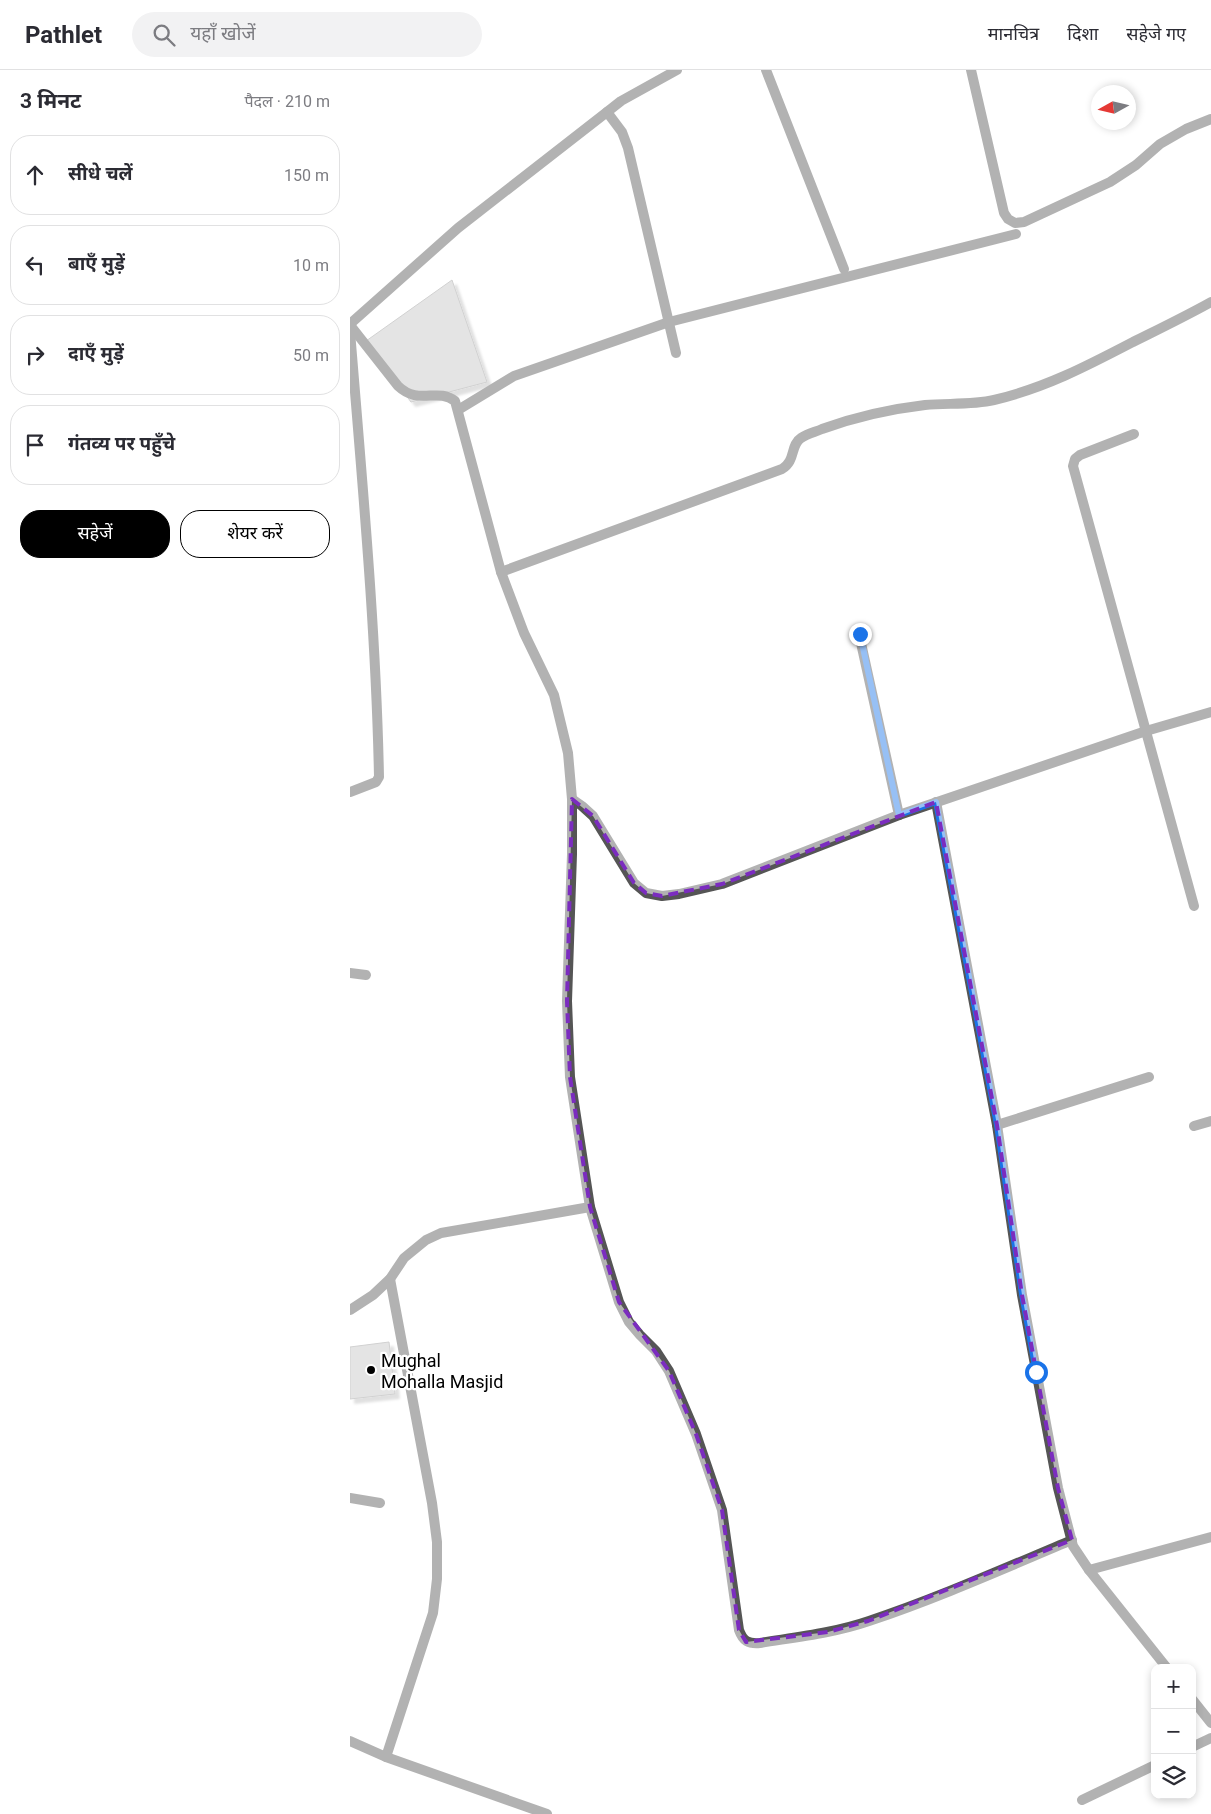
<!DOCTYPE html>
<html lang="hi">
<meta charset="utf-8">
<style>
body{margin:0;font-family:Roboto,"Noto Sans Devanagari",sans-serif;background:#f2f2f3;color:#2b2b33}
.controls{position:absolute;right:15px;bottom:15px;display:grid;overflow:hidden;border-radius:10px;box-shadow:0 2px 8px #0003}
.controls button{width:45px;height:45px;display:grid;place-items:center;padding:0;border:0;border-bottom:1px solid #e1e1e2;background:#fff;color:#2b2b33;font:25px sans-serif}
.compass{position:absolute;left:741px;top:15px;width:45px;height:45px;border-radius:50%;background:#fff;box-shadow:0 2px 8px #0003;rotate:262deg}
.stop{position:absolute;width:15px;height:15px;margin:-11px;border:4px solid #1a73e8;border-radius:50%;background:#fff}
.stop.end{background:#1a73e8;border-color:#fff;box-shadow:0 1px 5px #0008}
.list{margin:0;padding:0;list-style:none}
h2{display:flex;justify-content:space-between;align-items:center;height:65px;margin:0;padding:0 20px;font-size:21px}
h2 small{font-size:16px;font-weight:400;color:#7c7c81}
.list li{display:grid;grid-template-columns:32px 1fr auto;gap:15px;align-items:center;box-sizing:border-box;height:80px;margin:0 10px 10px;padding:0 10px;border:1px solid #e1e1e2;border-radius:20px}
.list b{display:block;font-size:19px;white-space:nowrap}
.list em{font-size:16px;font-style:normal;color:#7c7c81}
.actions{display:flex;gap:10px;padding:15px 20px}
.actions a{flex:1;padding:11px 0;border:1px solid #000;border-radius:20px;text-align:center;font-size:18px;color:#000}
.actions .main{background:#000;color:#fff}
.icon{flex:none;width:28px;height:28px;fill:none;stroke:currentColor;stroke-width:2;stroke-linecap:round;stroke-linejoin:round}
.map{position:relative;flex:none;width:861px;height:1744px;overflow:hidden}
header{display:flex;align-items:center;gap:30px;box-sizing:border-box;height:70px;padding:0 25px;background:#fff;border-bottom:1px solid #e1e1e2}
header strong{font-size:24px}
nav{display:flex;gap:28px;margin-inline-start:auto;font-size:18px}
.search{width:350px;height:45px;background:#f2f2f3;display:flex;align-items:center;gap:12px;box-sizing:border-box;padding:0 18px;border-radius:28px;color:#7c7c81;font-size:19px}
main{display:flex}
aside{flex:1;background:#fff}
.map>svg:first-child{display:block}
</style>
<header>
<strong>Pathlet</strong>
<div class="search"><svg class="icon" aria-label="search" viewBox="0 0 24 24"><circle cx="10" cy="10" r="6"/><path d="M15 15l6 6"/></svg>यहाँ खोजें</div>
<nav><a>मानचित्र</a><a>दिशा</a><a>सहेजे गए</a></nav>
</header>
<main>
<aside>
<h2>3 मिनट<small>पैदल · 210 m</small></h2>
<ul class="list">
<li><svg class="icon" aria-label="ahead" viewBox="0 0 24 24"><path d="M12 20V5M6 11l6-6 6 6"/></svg><div><b>सीधे चलें</b></div><em>150 m</em></li>
<li><svg class="icon" aria-label="left" viewBox="0 0 24 24"><path d="M17 20v-9H6M10 6l-5 5 5 5"/></svg><div><b>बाएँ मुड़ें</b></div><em>10 m</em></li>
<li><svg class="icon" aria-label="right" viewBox="0 0 24 24"><path d="M7 20v-9h11M14 6l5 5-5 5"/></svg><div><b>दाएँ मुड़ें</b></div><em>50 m</em></li>
<li><svg class="icon" aria-label="arrive" viewBox="0 0 24 24"><path d="M6 21V4h12l-3 4 3 4H6"/></svg><div><b>गंतव्य पर पहुँचे</b></div></li>
</ul>
<div class="actions"><a class="main">सहेजें</a><a>शेयर करें</a></div>
</aside>
<div class="map">
<svg width="861" height="1744" viewBox="0 0 861 1744">
<defs>
<filter id="shadow"><feDropShadow dx="4.5" dy="4.5" stdDeviation="1" flood-color="#0004"/></filter>
</defs>
<rect width="100%" height="100%" fill="#fff"/>
<g fill="#c4c4c4" stroke="#999" filter="url(#shadow)">
<polygon points="102,210 137,312 61,332 16,271"/>
<polygon points="39,1272 45,1324 0,1329 0,1277"/>
</g>
<g fill="none" stroke-linecap="round" stroke-linejoin="round">
<polyline stroke="#555" stroke-width="10" points="509,564 549,745"/>
<g stroke="#555" stroke-width="10">
<polyline points="416,0 494,199"/>
<polyline points="621,0 654,143 658,149 665,153 674,152 760,112 786,95 810,74 836,59 861,49"/>
<polyline points="257,42 272,62 278,78 326,283"/>
<polyline points="0,254 108,158 257,42 271,31 327,0"/>
<path d="M0,255L48,316C69,336 87,317 105,331L151,502L174,563L204,625L218,683L222,729V784L217,931L220,1007L240,1137L269,1232L279,1252L290,1265L306,1281L319,1301L346,1364L372,1440L389,1560C393,1571 398,1574 410,1573C447,1567 484,1563 519,1551C588,1528 655,1498 722,1470"/>
<path d="M0,261C12,410 26,558 29,707L26,712L0,722"/>
<polyline points="108,340 164,306 319,252 666,164"/>
<polyline points="784,364 730,385 725,389 723,396 844,836"/>
<path d="M151,502L432,399C446,391 440,375 451,368C457,364 465,362 472,359C505,347 541,339 575,335C598,333 622,335 644,330C695,318 737,296 783,272C809,259 836,246 861,232"/>
<polyline points="222,729 232,736 243,746 284,813 296,823 312,826 329,824 372,814 549,745 796,661 861,642"/>
<polyline points="586,732 647,1055 672,1225 708,1418 723,1476 739,1500 817,1598"/>
<polyline points="0,903 16,905"/>
<polyline points="647,1055 799,1007"/>
<polyline points="844,1056 861,1051"/>
<polyline points="0,1240 23,1225 40,1209 54,1188 76,1170 91,1163 240,1137"/>
<polyline points="0,1428 30,1433"/>
<polyline points="739,1500 861,1467"/>
<polyline points="842,1629 861,1653"/>
<polyline points="0,1671 36,1687 197,1744"/>
<polyline points="842,1677 861,1668"/>
<polyline points="36,1687 83,1543 87,1509 87,1472 82,1433 40,1209"/>
<polyline points="732,1730 805,1695"/>
</g>
</g>
<g fill="none" stroke-linecap="round" stroke-linejoin="round">
<polyline stroke="#1a73e8" stroke-width="6" points="510,564 549,745 586,732 647,1055 672,1224 686,1302"/>
</g>
<path d="M0 0H861V1744H0ZM222,729L243,746L284,813L296,823L312,826L372,814L586,732L647,1055L672,1225L708,1418L722,1470L518,1551L478,1562L396,1572L389,1560L372,1440L346,1364L319,1301L269,1232L240,1137L220,1007L217,931Z" fill="#fff" fill-opacity=".55" fill-rule="evenodd"/>
<path fill="none" stroke="#7b2cbf" stroke-width="4" stroke-dasharray="10 6" stroke-linejoin="round" d="M222,729L243,746L284,813L296,823L312,826L372,814L586,732L647,1055L672,1225L708,1418L722,1470L518,1551L478,1562L396,1572L389,1560L372,1440L346,1364L319,1301L269,1232L240,1137L220,1007L217,931Z"/>
<circle fill="#000" stroke="#fff" stroke-width="2" cx="21" cy="1300" r="5"/>
<g text-anchor="middle" dominant-baseline="central" stroke-width="4.5" stroke-linejoin="round" paint-order="stroke">
<g font-size="18" fill="#000" stroke="#fff" text-anchor="start">
<text x="31" y="1290">Mughal<tspan x="31" dy="21">Mohalla Masjid</tspan></text>
</g>
</g>
</svg>
<div class="controls">
<button>+</button>
<button>−</button>
<button><svg class="icon" aria-label="layers" viewBox="0 0 24 24"><path d="M12 4l9 5-9 5-9-5zM3 14l9 5 9-5"/></svg></button>
</div>
<svg class="compass" viewBox="-18 -18 36 36"><path d="M0-13l5 13h-10z" fill="#e53935"/><path d="M0 13l5-13h-10z" fill="#7c7c81"/></svg>
<div class="stop" style="left:686px;top:1302px"></div>
<div class="stop end" style="left:510px;top:564px"></div>
</div>
</main>
